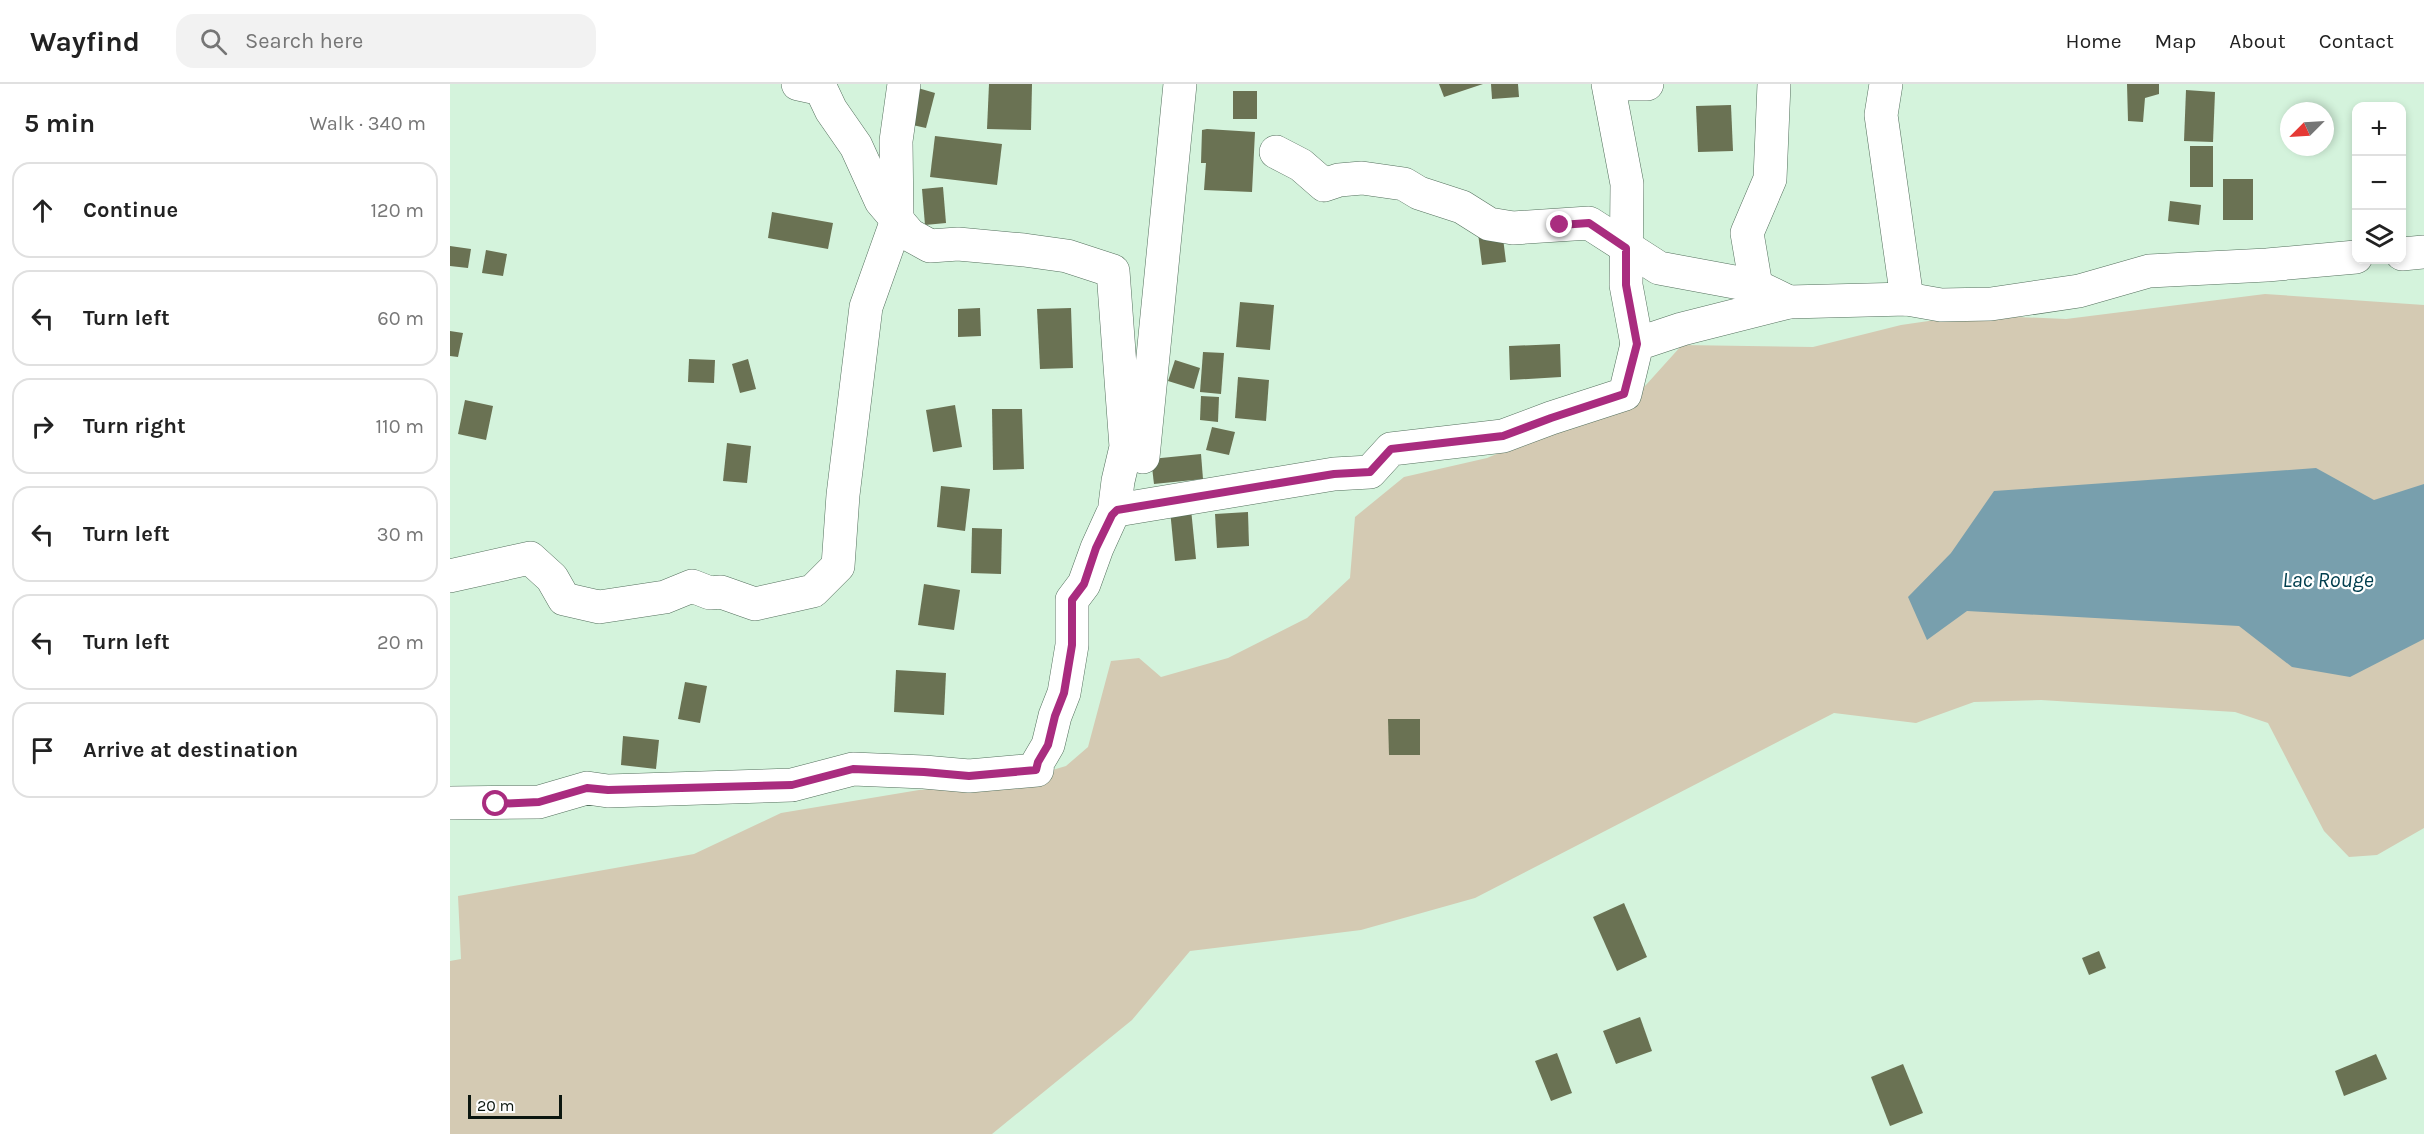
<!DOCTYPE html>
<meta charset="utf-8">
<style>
body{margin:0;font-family:Karla,sans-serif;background:#f2f2f2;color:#222}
.controls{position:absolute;right:18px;top:18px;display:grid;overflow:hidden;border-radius:12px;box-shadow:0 3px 9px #0003}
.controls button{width:54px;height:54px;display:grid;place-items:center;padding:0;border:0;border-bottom:2px solid #e0e0e0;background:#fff;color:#222;font:30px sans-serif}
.compass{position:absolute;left:1830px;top:18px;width:54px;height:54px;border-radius:50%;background:#fff;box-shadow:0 3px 9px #0003;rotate:246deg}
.scale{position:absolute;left:18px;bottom:15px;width:94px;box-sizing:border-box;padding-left:6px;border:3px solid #0b160f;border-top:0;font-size:16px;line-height:21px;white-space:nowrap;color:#0b160f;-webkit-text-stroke:4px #fff;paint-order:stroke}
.stop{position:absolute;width:18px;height:18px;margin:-14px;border:4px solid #a92c7f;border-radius:50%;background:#fff}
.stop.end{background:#a92c7f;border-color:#fff;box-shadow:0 2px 6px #0008}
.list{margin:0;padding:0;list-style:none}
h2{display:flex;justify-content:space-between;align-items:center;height:78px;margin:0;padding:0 24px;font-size:26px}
h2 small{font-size:20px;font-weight:400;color:#767676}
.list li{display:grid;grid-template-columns:39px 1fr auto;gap:18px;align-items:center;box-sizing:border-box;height:96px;margin:0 12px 12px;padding:0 12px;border:2px solid #e0e0e0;border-radius:18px}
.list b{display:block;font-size:22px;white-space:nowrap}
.list em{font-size:20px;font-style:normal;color:#767676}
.icon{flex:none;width:33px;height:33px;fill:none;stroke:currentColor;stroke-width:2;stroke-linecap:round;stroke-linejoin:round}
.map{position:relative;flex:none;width:1974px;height:1050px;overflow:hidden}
header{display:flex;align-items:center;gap:36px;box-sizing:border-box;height:84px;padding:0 30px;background:#fff;border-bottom:2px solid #e0e0e0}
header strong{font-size:28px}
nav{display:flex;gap:33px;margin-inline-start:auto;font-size:21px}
.search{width:420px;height:54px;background:#f2f2f2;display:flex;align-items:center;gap:15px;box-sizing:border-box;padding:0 21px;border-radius:18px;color:#767676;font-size:22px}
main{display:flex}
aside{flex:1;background:#fff}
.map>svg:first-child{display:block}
</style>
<header>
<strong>Wayfind</strong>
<div class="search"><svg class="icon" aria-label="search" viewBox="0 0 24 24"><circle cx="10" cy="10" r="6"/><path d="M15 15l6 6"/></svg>Search here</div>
<nav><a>Home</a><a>Map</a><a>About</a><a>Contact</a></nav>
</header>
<main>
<aside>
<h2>5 min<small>Walk · 340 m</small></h2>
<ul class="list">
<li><svg class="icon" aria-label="ahead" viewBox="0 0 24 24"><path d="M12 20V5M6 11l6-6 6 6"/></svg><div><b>Continue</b></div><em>120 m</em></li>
<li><svg class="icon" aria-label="left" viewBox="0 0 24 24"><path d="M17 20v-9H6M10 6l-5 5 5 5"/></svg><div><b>Turn left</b></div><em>60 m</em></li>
<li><svg class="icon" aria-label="right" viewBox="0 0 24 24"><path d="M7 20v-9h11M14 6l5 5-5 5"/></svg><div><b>Turn right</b></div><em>110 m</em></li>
<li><svg class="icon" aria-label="left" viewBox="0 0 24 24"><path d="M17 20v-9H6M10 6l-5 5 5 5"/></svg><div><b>Turn left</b></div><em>30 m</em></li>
<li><svg class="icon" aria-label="left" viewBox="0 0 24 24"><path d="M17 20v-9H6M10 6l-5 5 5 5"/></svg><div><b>Turn left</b></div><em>20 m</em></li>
<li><svg class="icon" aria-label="arrive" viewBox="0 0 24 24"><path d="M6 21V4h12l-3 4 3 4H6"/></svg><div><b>Arrive at destination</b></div></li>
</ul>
</aside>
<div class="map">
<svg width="1974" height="1050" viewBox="0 0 1974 1050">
<rect width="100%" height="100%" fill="#d4f3dc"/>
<polygon fill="#d4cab3" points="1815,210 1974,221 1974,744 1927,771 1899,773 1874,747 1818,639 1785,628 1591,616 1524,618 1466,639 1384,629 1025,814 911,846 740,867 682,936 542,1050 0,1050 0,877 11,875 8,812 244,770 331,729 469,706 558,699 616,682 638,663 661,577 689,574 711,593 778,574 857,534 900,494 905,433 954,393 1037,374 1147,328 1195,302 1232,261 1363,263 1451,241 1520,231 1616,235"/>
<polygon fill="#789fad" points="1866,384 1924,416 1974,400 1974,555 1900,593 1842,583 1789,542 1517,527 1477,556 1458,513 1501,469 1544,407"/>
<g fill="#6a7253">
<polygon points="539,0 582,0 581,46 537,45"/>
<polygon points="989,0 1033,0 994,13"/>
<polygon points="1041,0 1068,0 1069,13 1042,15"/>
<polygon points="1677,0 1709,0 1709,10 1695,14 1693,38 1678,37"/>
<polygon points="468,4 485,9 476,44 458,40"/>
<polygon points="1736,6 1765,8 1763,58 1734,57"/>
<rect x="783" y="7" width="24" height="28"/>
<polygon points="1281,21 1283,67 1248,68 1246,22"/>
<polygon points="757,45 805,48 802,108 754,106 756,79 751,79 752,46"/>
<polygon points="485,52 552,60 547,101 480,93"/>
<rect x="1740" y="62" width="23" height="41"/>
<rect x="1773" y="95" width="30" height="41"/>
<polygon points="493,103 496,139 475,141 472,105"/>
<polygon points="1720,117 1751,121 1749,141 1718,137"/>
<polygon points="322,128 383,139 378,165 318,154"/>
<polygon points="1052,146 1056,178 1032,181 1028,149"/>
<polygon points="0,162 21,165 18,184 0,182"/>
<polygon points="36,166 57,170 53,192 32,189"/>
<polygon points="790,218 824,221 820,266 786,263"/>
<polygon points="530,224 531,252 508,253 508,225"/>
<polygon points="621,224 623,284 590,285 587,225"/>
<polygon points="0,247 13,249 8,273 0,272"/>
<polygon points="1110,260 1111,293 1060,296 1059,262"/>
<polygon points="753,268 774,269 771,310 750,308"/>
<polygon points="239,275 265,276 264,299 238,298"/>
<polygon points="298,275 306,305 290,309 282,280"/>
<polygon points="725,276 750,284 744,305 718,297"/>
<polygon points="788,293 819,296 816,337 785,334"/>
<polygon points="751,312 769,313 768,338 750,336"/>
<polygon points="15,316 43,322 36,356 8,350"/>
<polygon points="505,321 512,363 483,368 476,326"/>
<polygon points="542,325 572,325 574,385 543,386"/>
<polygon points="762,343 785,348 779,371 756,366"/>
<polygon points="277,359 301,362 297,399 273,397"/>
<polygon points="751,370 753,395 704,400 701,375"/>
<polygon points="491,402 520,405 515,447 487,443"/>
<polygon points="741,425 746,475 725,477 720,426"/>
<polygon points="798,428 799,462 767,464 765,430"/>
<polygon points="522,444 552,445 551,490 521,489"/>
<polygon points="474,500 510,506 504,546 468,541"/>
<polygon points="446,586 496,589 494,631 444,628"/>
<polygon points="235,598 257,602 250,639 228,635"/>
<polygon points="938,635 970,635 970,671 939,671"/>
<polygon points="173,652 209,656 206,685 171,681"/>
<polygon points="1174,819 1197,873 1167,887 1143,833"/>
<polygon points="1649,867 1656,884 1639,891 1632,874"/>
<polygon points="1190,933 1202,967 1166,980 1153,947"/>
<polygon points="1107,969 1122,1009 1101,1017 1085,977"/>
<polygon points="1926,970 1937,995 1894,1012 1885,987"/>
<polygon points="1453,980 1473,1029 1440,1042 1421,993"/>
</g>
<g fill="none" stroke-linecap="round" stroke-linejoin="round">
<defs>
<g id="minor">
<polyline points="1158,0 1177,100 1176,201 1187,260"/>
<polyline points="1178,0 1197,0"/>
<polyline points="1436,0 1431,31 1457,215"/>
<polyline points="826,68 851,81 874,101 889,96 912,94 954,100 969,109 1012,123 1039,140 1063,144 1139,139 1209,184 1306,202 1339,218"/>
<polyline points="1952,170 1974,168"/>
<polyline points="1306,202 1297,149 1320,95 1324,0"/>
<polyline points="693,373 730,0"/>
<polyline points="667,426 884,390 920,388 941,365 1053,352 1101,334 1175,310 1187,260 1232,245 1339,218 1457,215 1491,221 1541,220 1629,207 1699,187 1817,181 1906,173"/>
<polyline points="0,492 80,474 102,494 114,515 149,523 215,513 242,502 260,509 271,508 305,520 363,507 388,482 393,411 416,223 447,136 446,57 454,0"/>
<polyline points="0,719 89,718 137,704 158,707 342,701 403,685 474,688 519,692 587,686 588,678 598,661 605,632 614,609 622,561 622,516 634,500 647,464 662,431 667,426 665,421 668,397 676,363 663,187 617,172 574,166 508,160 480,162 460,151 431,117 406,62 381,26 371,5 348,0"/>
</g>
</defs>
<use href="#minor" stroke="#54705d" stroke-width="34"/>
<use href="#minor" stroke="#fff" stroke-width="33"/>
</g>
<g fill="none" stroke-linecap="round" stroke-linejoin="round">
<polyline stroke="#a92c7f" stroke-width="8" points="46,720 89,718 137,704 158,706 342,701 403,685 474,688 519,692 586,686 588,678 598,661 605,632 614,609 622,561 622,516 634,500 646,464 662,431 667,426 884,390 920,388 941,365 1053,352 1101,334 1174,310 1187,260 1176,201 1176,164 1139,139 1110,141"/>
</g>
<g text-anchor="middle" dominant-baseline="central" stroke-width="4.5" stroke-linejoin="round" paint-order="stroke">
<g font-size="22" font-style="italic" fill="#013e4e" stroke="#fff">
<text x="1878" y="496">Lac Rouge</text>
</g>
</g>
</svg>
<div class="controls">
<button>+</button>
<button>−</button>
<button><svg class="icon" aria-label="layers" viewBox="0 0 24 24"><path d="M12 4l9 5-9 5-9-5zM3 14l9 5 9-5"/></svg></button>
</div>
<svg class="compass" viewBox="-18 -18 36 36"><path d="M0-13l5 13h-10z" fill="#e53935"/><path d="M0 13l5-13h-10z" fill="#767676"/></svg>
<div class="scale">20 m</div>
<div class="stop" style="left:46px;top:720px"></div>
<div class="stop end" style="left:1110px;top:141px"></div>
</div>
</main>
